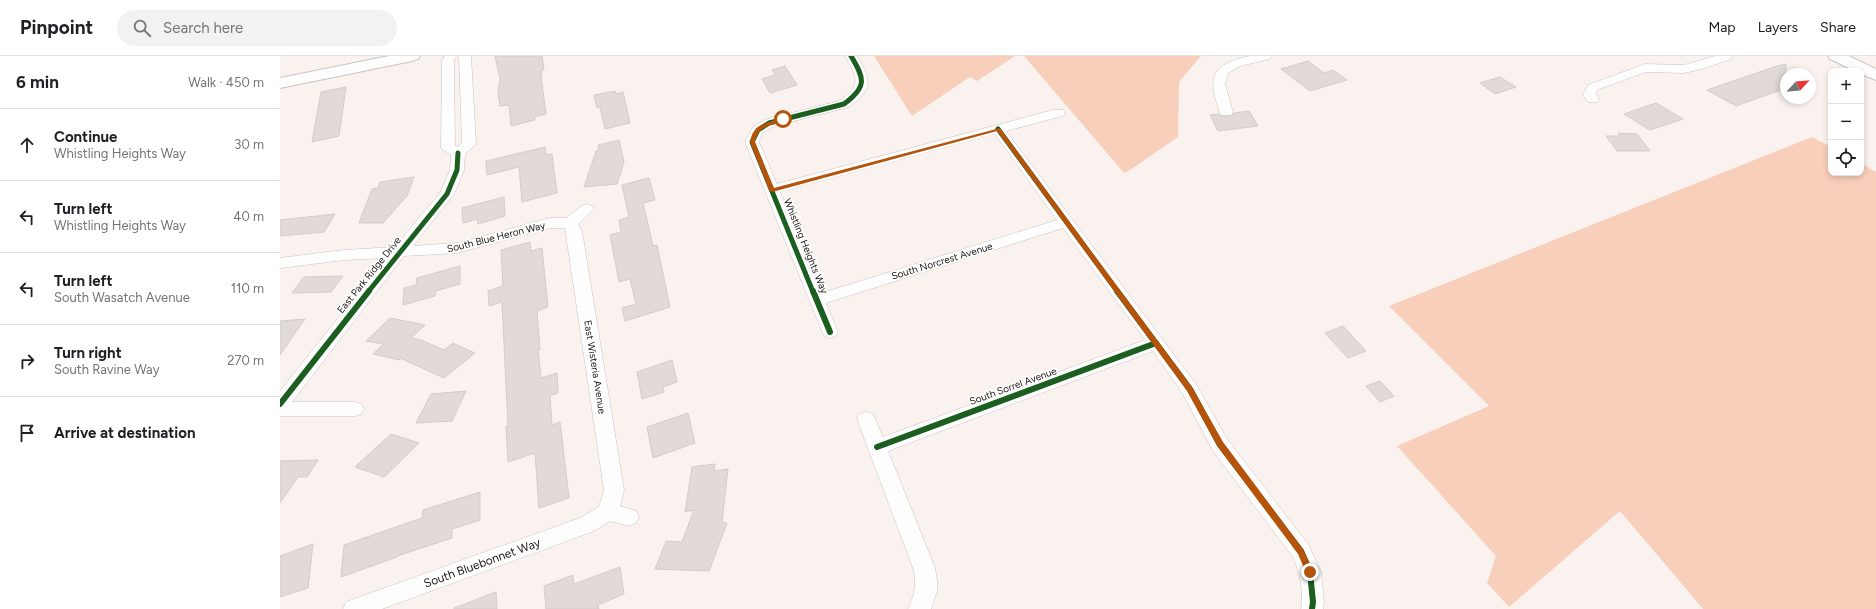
<!DOCTYPE html>
<meta charset="utf-8">
<style>
body{margin:0;font-family:Figtree,sans-serif;background:#f2f2f2;color:#202124}
.controls{position:absolute;right:12px;top:12px;display:grid;overflow:hidden;border-radius:8px;box-shadow:0 2px 6px #0003}
.controls button{width:36px;height:36px;display:grid;place-items:center;padding:0;border:0;border-bottom:1px solid #e0e0e0;background:#fff;color:#202124;font:20px sans-serif}
.compass{position:absolute;left:1500px;top:12px;width:36px;height:36px;border-radius:50%;background:#fff;box-shadow:0 2px 6px #0003;rotate:64deg}
.stop{position:absolute;width:12px;height:12px;margin:-9px;border:3px solid #b45309;border-radius:50%;background:#fff}
.stop.end{background:#b45309;border-color:#fff;box-shadow:0 1px 4px #0008}
.list{margin:0;padding:0;list-style:none}
h2{display:flex;justify-content:space-between;align-items:center;height:52px;margin:0;padding:0 16px;font-size:17px}
h2 small{font-size:13px;font-weight:400;color:#757577}
.list li{display:grid;grid-template-columns:26px 1fr auto;gap:12px;align-items:center;box-sizing:border-box;height:72px;padding:0 16px;border-top:1px solid #e0e0e0}
.list b{display:block;font-size:15px;white-space:nowrap}
.list p{margin:0;font-size:13px;white-space:nowrap;color:#757577}
.list em{font-size:13px;font-style:normal;color:#757577}
.icon{flex:none;width:22px;height:22px;fill:none;stroke:currentColor;stroke-width:2;stroke-linecap:round;stroke-linejoin:round}
.map{position:relative;flex:none;width:1596px;height:553px;overflow:hidden}
header{display:flex;align-items:center;gap:24px;box-sizing:border-box;height:56px;padding:0 20px;background:#fff;border-bottom:1px solid #e0e0e0}
header strong{font-size:19px}
nav{display:flex;gap:22px;margin-inline-start:auto;font-size:14px}
.search{width:280px;height:36px;background:#f2f2f2;display:flex;align-items:center;gap:10px;box-sizing:border-box;padding:0 14px;border-radius:22px;color:#757577;font-size:15px}
main{display:flex}
aside{flex:1;background:#fff}
.map>svg:first-child{display:block}
</style>
<header>
<strong>Pinpoint</strong>
<div class="search"><svg class="icon" aria-label="search" viewBox="0 0 24 24"><circle cx="10" cy="10" r="6"/><path d="M15 15l6 6"/></svg>Search here</div>
<nav><a>Map</a><a>Layers</a><a>Share</a></nav>
</header>
<main>
<aside>
<h2>6 min<small>Walk · 450 m</small></h2>
<ul class="list">
<li><svg class="icon" aria-label="ahead" viewBox="0 0 24 24"><path d="M12 20V5M6 11l6-6 6 6"/></svg><div><b>Continue</b><p>Whistling Heights Way</p></div><em>30 m</em></li>
<li><svg class="icon" aria-label="left" viewBox="0 0 24 24"><path d="M17 20v-9H6M10 6l-5 5 5 5"/></svg><div><b>Turn left</b><p>Whistling Heights Way</p></div><em>40 m</em></li>
<li><svg class="icon" aria-label="left" viewBox="0 0 24 24"><path d="M17 20v-9H6M10 6l-5 5 5 5"/></svg><div><b>Turn left</b><p>South Wasatch Avenue</p></div><em>110 m</em></li>
<li><svg class="icon" aria-label="right" viewBox="0 0 24 24"><path d="M7 20v-9h11M14 6l5 5-5 5"/></svg><div><b>Turn right</b><p>South Ravine Way</p></div><em>270 m</em></li>
<li><svg class="icon" aria-label="arrive" viewBox="0 0 24 24"><path d="M6 21V4h12l-3 4 3 4H6"/></svg><div><b>Arrive at destination</b></div></li>
</ul>
</aside>
<div class="map">
<svg width="1596" height="553" viewBox="0 0 1596 553">
<rect width="100%" height="100%" fill="#f9f2ef"/>
<g fill="#f8cfbb">
<polygon points="594,0 735,0 697,25 690,21 632,60"/>
<polygon points="744,0 921,0 899,26 898,81 853,112 844,117"/>
<polygon points="1532,81 1551,91 1551,117 1581,117 1581,107 1596,116 1596,553 1423,553 1340,455 1229,551 1207,527 1216,500 1117,390 1209,350 1109,250"/>
</g>
<g fill="#e1dad7" stroke="#d3cdca">
<polygon points="215,0 262,0 264,14 261,15 262,19 261,20 266,58 254,61 255,64 231,70 229,49 220,50 218,37 220,23"/>
<polygon points="1028,5 1044,17 1053,14 1067,24 1030,35 1001,13"/>
<polygon points="1506,8 1506,32 1456,50 1427,34 1497,10"/>
<polygon points="505,10 517,29 490,37 482,23 495,19 492,14"/>
<polygon points="1220,21 1236,31 1215,38 1200,27"/>
<polygon points="66,31 59,80 32,86 41,36"/>
<polygon points="335,35 336,38 343,36 350,67 325,73 320,51 317,52 314,39"/>
<polygon points="1376,47 1403,63 1370,74 1344,58"/>
<polygon points="969,55 978,70 938,75 930,59 939,58 941,60 951,60 954,57"/>
<polygon points="1338,77 1357,78 1370,95 1337,95 1326,80 1340,80"/>
<polygon points="339,84 344,106 337,128 304,131 316,95 319,94 318,89"/>
<polygon points="265,91 266,99 272,98 277,137 242,146 239,111 207,119 206,105"/>
<polygon points="134,121 127,140 103,167 79,167 92,133 98,132 100,126"/>
<polygon points="369,122 375,144 363,147 373,190 377,189 390,251 345,265 342,252 356,248 350,223 339,226 330,179 341,176 339,164 349,161 342,129"/>
<polygon points="224,141 225,160 198,168 197,163 183,167 182,152"/>
<polygon points="55,158 44,176 0,180 0,164"/>
<polygon points="250,186 251,195 262,192 268,251 257,255 260,294 258,294 261,322 277,317 278,337 270,340 272,369 280,366 289,442 259,452 255,397 228,406 226,370 228,370 222,246 209,250 208,235 223,230 221,194"/>
<polygon points="180,210 180,228 156,235 155,240 123,249 124,232 136,229 137,222"/>
<polygon points="63,220 51,236 12,237 24,221"/>
<polygon points="110,262 145,269 131,282 141,284 164,294 173,287 195,297 164,322 120,302 119,304 93,298 103,288 86,285"/>
<polygon points="25,263 0,299 0,265"/>
<polygon points="1063,270 1086,295 1068,302 1045,277"/>
<polygon points="392,304 397,326 383,331 384,336 362,343 357,316"/>
<polygon points="1100,325 1114,340 1100,346 1086,330"/>
<polygon points="186,335 172,365 136,367 151,338"/>
<polygon points="408,357 415,387 373,402 367,371"/>
<polygon points="111,378 139,387 104,421 75,411"/>
<polygon points="38,404 27,421 18,421 0,447 0,405"/>
<polygon points="435,408 434,415 448,413 442,466 447,467 429,515 375,513 386,485 402,486 414,454 405,456 412,411"/>
<polygon points="200,436 200,464 172,473 172,482 117,500 117,501 61,521 64,489 142,462 143,454"/>
<polygon points="33,488 28,532 0,541 0,500"/>
<polygon points="340,511 344,538 318,549 319,553 266,553 264,530 293,519 294,528"/>
<polygon points="216,536 217,553 174,553 174,552"/>
</g>
<g fill="none" stroke-linecap="round" stroke-linejoin="round">
<defs>
<g id="street">
<polygon points="165,0 177,0 174,4 175,90 177,91 182,87 179,0 191,0 196,88 185,98 184,114 174,138 133,190 177,187 270,162 286,162 302,150 307,148 312,150 314,153 298,168 302,175 344,434 340,450 356,455 359,461 356,467 349,470 330,465 314,475 102,553 63,553 66,546 74,543 300,462 319,451 324,434 285,172 270,172 177,197 124,200 12,346 75,346 81,348 84,353 81,358 75,360 0,360 0,335 106,202 64,204 0,212 0,202 64,194 115,191 160,137 170,114 171,99 161,92 162,4"/>
<path d="M565,0H577C592,24 593,33 569,51L494,70L482,77L479,86L497,128L773,54H783L785,57L783,60L726,75L916,328L947,383L1028,488L1041,516L1044,546L1043,553H1021C1024,535 1020,517 1013,501L933,395L903,338L873,295L608,395L655,512L657,524V535L651,553H628C635,538 637,528 633,512L577,363L579,358L586,356L593,358L603,381L865,284L783,172L546,247L558,276L556,280L550,282L544,280L465,86L473,71L484,64L559,45C582,29 578,22 565,0ZM715,78L777,164L542,237L500,136Z"/>
<path d="M969,0H992L990,3L960,10L948,17L945,28L953,56L951,59H941C938,54 937,47 935,41C928,12 945,6 969,0Z"/>
<polygon points="1435,0 1453,0 1451,3 1422,13 1404,17 1366,16 1317,34 1316,38 1319,43 1318,46 1308,46 1303,39 1308,29 1365,8 1404,9"/>
</g>
<g id="secondary">
<polygon points="109,0 140,0 138,3 132,5 0,32 0,22"/>
<polygon points="1548,0 1569,0 1596,13 1596,24 1581,18 1581,15 1575,15 1550,3"/>
</g>
</defs>
<use href="#street" stroke="#cac3c0" stroke-width="1"/>
<use href="#secondary" stroke="#cac3c0" stroke-width="2"/>
<use href="#street" fill="#fefdfd" fill-rule="evenodd"/>
<use href="#secondary" fill="#fefdfd" fill-rule="evenodd"/>
<defs>
<g id="cycleway-far1">
<polyline points="718,73 838,236"/>
<polyline points="88,236 167,138 177,114 178,97"/>
<path d="M533,236L472,86L478,74L489,67L564,48C587,31 585,23 571,0"/>
</g>
<g id="cycleway">
<polyline points="533,235 550,276"/>
<polyline points="837,235 910,333 940,389 1021,495 1030,516 1033,546 1032,553"/>
<polyline points="0,348 89,235"/>
<polyline points="597,391 876,287"/>
</g>
</defs>
<use href="#cycleway-far1" stroke="#fff" stroke-width="7"/>
<use href="#cycleway" stroke="#fff" stroke-width="9"/>
<use href="#cycleway-far1" stroke="#1b5e20" stroke-width="5"/>
<use href="#cycleway" stroke="#1b5e20" stroke-width="6"/>
</g>
<path fill="#b45309" d="M501,62L505,63C492,72 479,67 475,86L494,132L720,72L912,331L943,386L1023,493L1034,516L1033,519H1027L1018,498L938,391L907,335L717,75L492,136L489,134L470,86C473,68 485,68 501,62Z"/>
<g text-anchor="middle" dominant-baseline="central" stroke-width="3.5" stroke-linejoin="round" paint-order="stroke">
<g font-size="10" fill="#1d1713" stroke="#fff">
<text transform="translate(216 181) rotate(-14)">South Blue Heron Way</text>
<text transform="translate(526 190) rotate(68)">Whistling Heights Way</text>
<text transform="translate(662 205) rotate(-17)">South Norcrest Avenue</text>
<text transform="translate(89 219) rotate(-51)">East Park Ridge Drive</text>
<text transform="translate(315 311) rotate(81)">East Wisteria Avenue</text>
<text transform="translate(733 330) rotate(-20)">South Sorrel Avenue</text>
</g>
<g font-size="12" fill="#1d1713" stroke="#fff">
<text transform="translate(202 507) rotate(-20)">South Bluebonnet Way</text>
</g>
</g>
</svg>
<div class="controls">
<button>+</button>
<button>−</button>
<button><svg class="icon" aria-label="locate" viewBox="0 0 24 24"><circle cx="12" cy="12" r="6"/><path d="M12 2v4M12 18v4M2 12h4M18 12h4"/></svg></button>
</div>
<svg class="compass" viewBox="-18 -18 36 36"><path d="M0-13l5 13h-10z" fill="#e53935"/><path d="M0 13l5-13h-10z" fill="#757577"/></svg>
<div class="stop" style="left:503px;top:63px"></div>
<div class="stop end" style="left:1030px;top:516px"></div>
</div>
</main>
